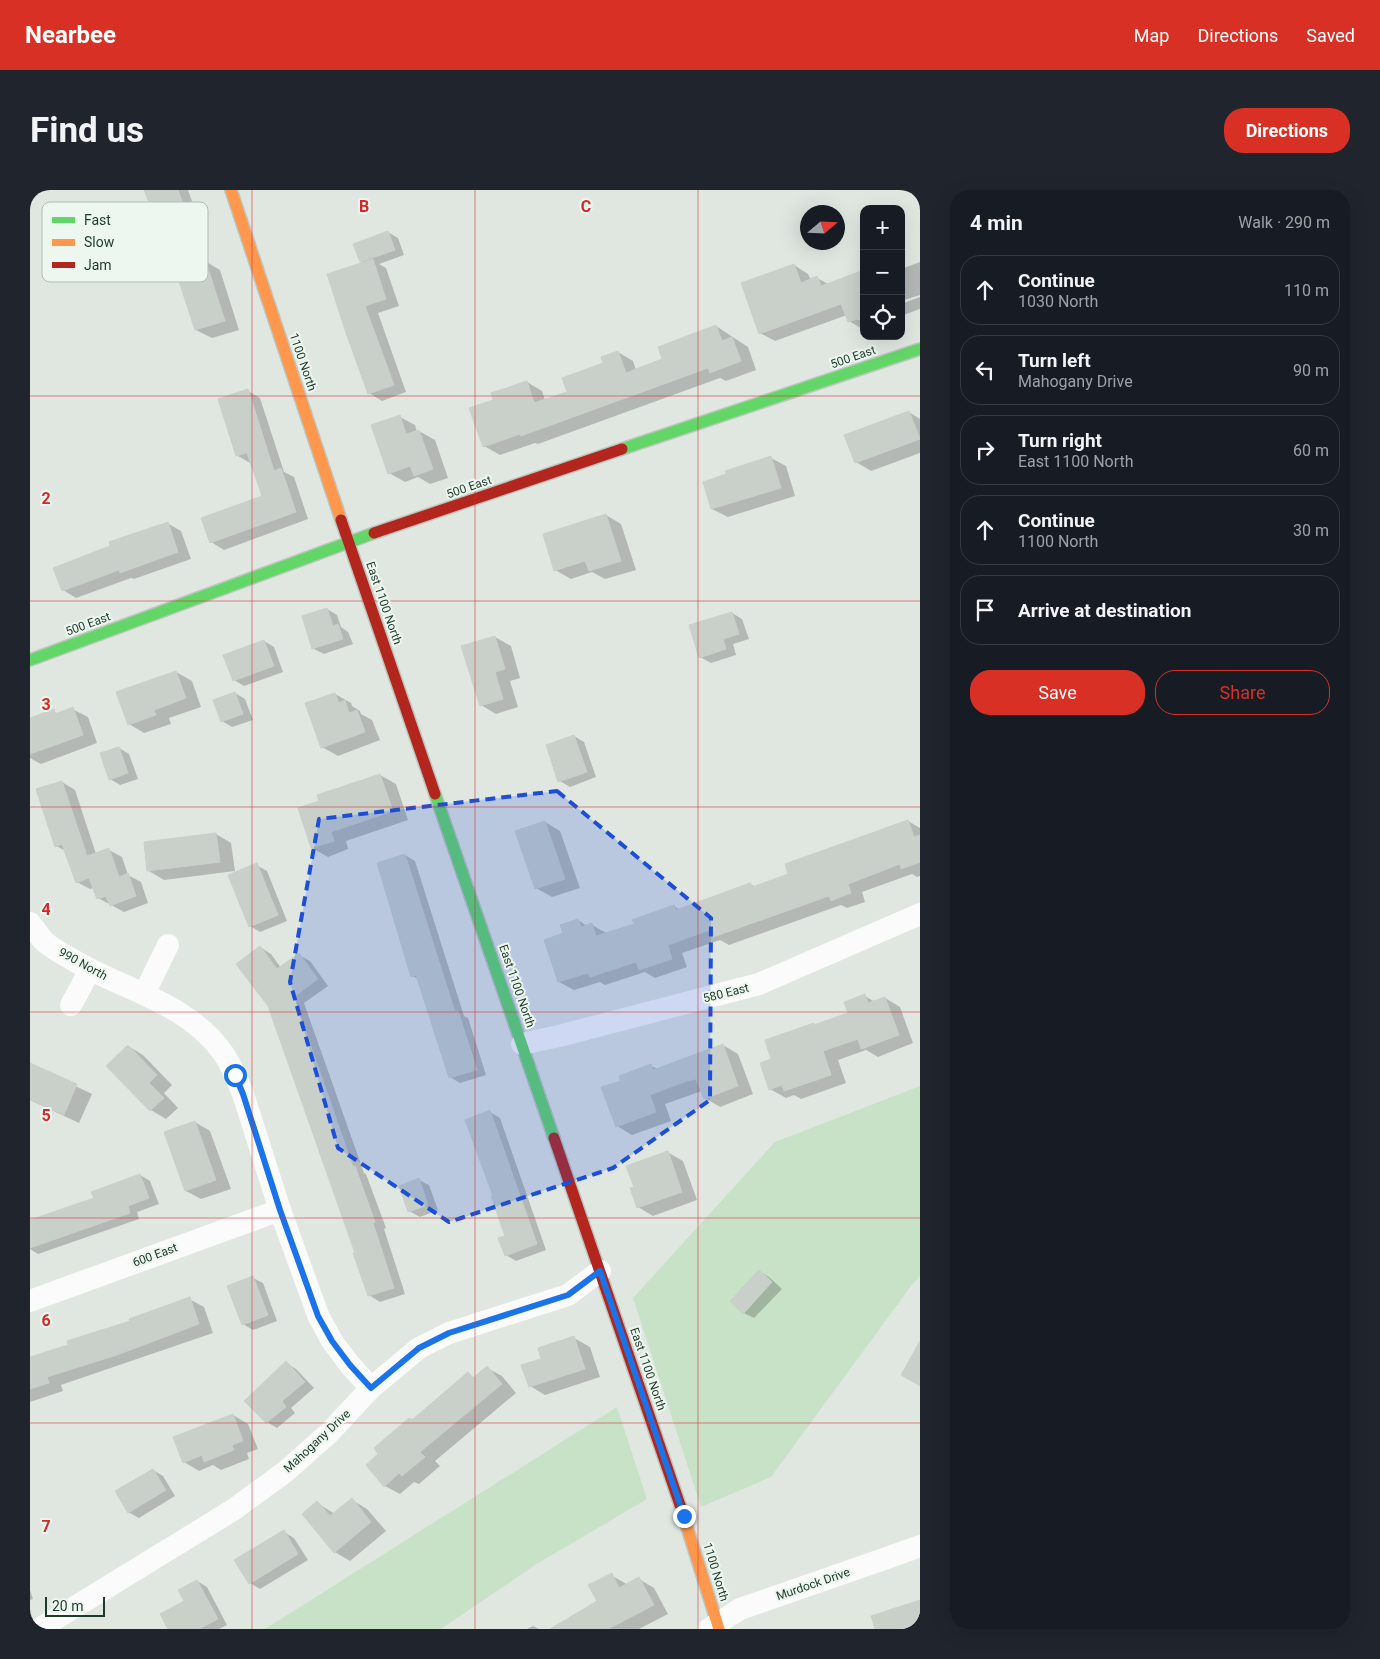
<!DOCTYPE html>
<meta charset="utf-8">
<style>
body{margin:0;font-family:Roboto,sans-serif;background:#20242c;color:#f1f3f6}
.controls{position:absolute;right:15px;top:15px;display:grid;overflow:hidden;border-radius:10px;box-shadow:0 5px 20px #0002}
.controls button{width:45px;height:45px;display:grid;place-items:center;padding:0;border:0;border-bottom:1px solid #363941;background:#171b24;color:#f1f3f6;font:25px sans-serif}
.compass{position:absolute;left:770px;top:15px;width:45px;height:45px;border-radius:50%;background:#171b24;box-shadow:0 5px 20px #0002;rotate:71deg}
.scale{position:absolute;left:15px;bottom:12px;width:60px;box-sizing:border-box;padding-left:5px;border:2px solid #1e3a2a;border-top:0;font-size:14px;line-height:18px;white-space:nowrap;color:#1e3a2a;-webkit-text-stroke:4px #edf7ef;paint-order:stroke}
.stop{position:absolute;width:15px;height:15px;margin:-11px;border:4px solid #1a73e8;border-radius:50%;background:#fff}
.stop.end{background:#1a73e8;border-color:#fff;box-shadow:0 1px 5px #0008}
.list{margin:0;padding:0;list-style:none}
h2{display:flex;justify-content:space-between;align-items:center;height:65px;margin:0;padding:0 20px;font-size:21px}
h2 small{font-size:16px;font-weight:400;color:#9ea1a6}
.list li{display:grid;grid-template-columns:32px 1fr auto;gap:15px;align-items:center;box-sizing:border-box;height:70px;margin:0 10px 10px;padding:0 10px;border:1px solid #363941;border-radius:20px}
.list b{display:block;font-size:19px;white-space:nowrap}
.list p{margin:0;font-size:16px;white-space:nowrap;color:#9ea1a6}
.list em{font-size:16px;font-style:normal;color:#9ea1a6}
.actions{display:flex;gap:10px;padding:15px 20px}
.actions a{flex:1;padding:11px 0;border:1px solid #d93025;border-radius:20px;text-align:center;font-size:18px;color:#d93025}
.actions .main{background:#d93025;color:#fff}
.icon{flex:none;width:28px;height:28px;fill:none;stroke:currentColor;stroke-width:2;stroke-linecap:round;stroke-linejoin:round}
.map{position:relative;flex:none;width:890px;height:1439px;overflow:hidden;border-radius:20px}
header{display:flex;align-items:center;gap:30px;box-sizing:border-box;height:70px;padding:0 25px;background:#d93025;color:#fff}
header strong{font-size:24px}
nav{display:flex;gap:28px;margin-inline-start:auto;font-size:18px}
.intro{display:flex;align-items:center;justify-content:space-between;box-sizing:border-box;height:120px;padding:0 30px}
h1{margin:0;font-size:35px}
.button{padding:12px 22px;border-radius:20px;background:#d93025;color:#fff;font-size:18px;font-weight:700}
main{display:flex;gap:30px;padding:0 30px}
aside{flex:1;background:#171b24;border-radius:20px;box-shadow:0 5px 20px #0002}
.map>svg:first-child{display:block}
</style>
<header>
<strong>Nearbee</strong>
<nav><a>Map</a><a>Directions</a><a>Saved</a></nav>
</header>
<div class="intro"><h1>Find us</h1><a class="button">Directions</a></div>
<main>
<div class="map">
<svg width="890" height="1439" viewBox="0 0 890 1439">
<rect width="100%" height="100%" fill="#e0e7e1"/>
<g fill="#c8e2c8">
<polygon points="890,896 890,1086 881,1096 741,1287 671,1317 603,1108 745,952"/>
<polygon points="587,1217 617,1309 505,1375 411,1439 235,1439"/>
</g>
<g fill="#0003">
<polygon points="116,0 158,0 174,45 141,57 127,50 121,31 126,29"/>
<polygon points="358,42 368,48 374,65 349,74 356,78 369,116 348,123 376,202 352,211 339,203 317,142 334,74 331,72"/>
<polygon points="175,71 190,80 209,140 182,148 166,140"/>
<polygon points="890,72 890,105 871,111 871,79"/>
<polygon points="764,75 778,84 781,90 787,88 798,94 828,127 828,130 834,128 834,140 819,131 817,125 745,151 730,143"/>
<polygon points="890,107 890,119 871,126 871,114"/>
<polygon points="686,136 718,157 726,180 696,191 690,188 508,254 505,253 470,265 454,256 465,210 497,192 512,201 515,210 538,202 588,162 603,171 606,180 634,170"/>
<polygon points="218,201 230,208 254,282 264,287 278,329 194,360 181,352 234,307 222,272 220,273 208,266"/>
<polygon points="879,222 890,229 890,263 841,281 826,272"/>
<polygon points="370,227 385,235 387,242 389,241 405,250 418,288 400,294 388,287 375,292 359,283"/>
<polygon points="741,268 756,276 765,306 698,327 682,319"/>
<polygon points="576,325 591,334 606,380 575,389 562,382 541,389 525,380"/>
<polygon points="137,333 151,341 161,369 104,389 101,388 46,408 33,400"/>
<polygon points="297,419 307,425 311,437 318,442 323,454 294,464 284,459 273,427"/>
<polygon points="702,423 712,429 719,449 703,454 706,465 681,473 670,467"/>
<polygon points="465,447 481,456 490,488 480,491 488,517 466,524 451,515"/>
<polygon points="234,451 244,457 253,482 214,496 204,490"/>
<polygon points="146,482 162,491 171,517 139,528 141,534 114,543 99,534"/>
<polygon points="205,503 215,509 223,530 202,537 192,531"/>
<polygon points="305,504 321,513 322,516 330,521 331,524 342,530 350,550 308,566 292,557"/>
<polygon points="42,519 58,527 67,553 11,574 0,568 0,529 23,521 28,524"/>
<polygon points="544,546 554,552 566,587 540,597 530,591"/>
<polygon points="89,558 99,564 108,589 90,595 80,589"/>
<polygon points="350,585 366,594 378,630 316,651 318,659 298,667 282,658 269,619 290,612"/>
<polygon points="32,592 45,600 66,664 79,660 92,667 98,685 111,692 118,713 94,722 68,708 64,698 60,699 47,692 36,661 26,656"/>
<polygon points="878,631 890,638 890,686 887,687 882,684 832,702 835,712 817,718 811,715 699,755 690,750 652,763 657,777 625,788 615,782 575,795 570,792 544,800 529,792 516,750 535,744 548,730 557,736 562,735 576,743 605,735 644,716 650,720 720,694 726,697 760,685"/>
<polygon points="515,632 530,641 550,698 522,707 506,698"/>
<polygon points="186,644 201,653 205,681 134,690 119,681"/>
<polygon points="375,665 385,671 434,826 438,828 456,885 430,893 420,887 389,790 383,786"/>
<polygon points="226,675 237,681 257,731 230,742 220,736"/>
<polygon points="230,757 241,764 251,778 269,765 280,771 298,796 274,813 334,983 336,984 356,1038 354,1039 375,1104 350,1112 339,1105 327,1063"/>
<polygon points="835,806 845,812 855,808 870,817 883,853 848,867 836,860 808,870 816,893 771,909 764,905 756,908 740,899 743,869 784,835 786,836 820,824"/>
<polygon points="693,855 708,864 723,904 690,917 675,908 672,901 635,914 641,931 602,945 587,936 592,891 621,876 628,879"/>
<polygon points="98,856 113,865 142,895 134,903 148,918 136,929 121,920 78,876"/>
<polygon points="0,874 62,904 49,933 0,910"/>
<polygon points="460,922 470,928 516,1060 486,1071 476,1065 477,1046 464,1007"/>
<polygon points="165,932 180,941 201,999 171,1009 156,1001"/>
<polygon points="637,962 653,971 667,1010 623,1026 608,1017 606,997"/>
<polygon points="110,985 120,991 129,1014 107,1022 109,1029 8,1064 0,1059 0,1031 65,1009"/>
<polygon points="389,990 399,995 408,1020 390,1027 379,1021"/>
<polygon points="729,1081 739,1087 752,1099 724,1128 714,1123 702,1111"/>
<polygon points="223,1088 233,1093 247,1131 223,1140 213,1134"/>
<polygon points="159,1109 174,1117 183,1143 31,1195 33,1201 0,1212 0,1169 102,1132"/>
<polygon points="544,1148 560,1157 570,1187 515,1205 500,1196"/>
<polygon points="256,1173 266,1179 284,1198 261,1218 265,1223 247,1238 237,1232 216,1211"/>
<polygon points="457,1178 472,1186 486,1203 405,1271 410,1276 389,1294 384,1292 370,1304 355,1296 350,1264 383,1231 438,1184 445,1188"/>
<polygon points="203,1225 218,1234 228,1259 217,1263 219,1269 191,1280 183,1275 169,1281 154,1272"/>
<polygon points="123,1280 133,1286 145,1306 109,1328 98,1322"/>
<polygon points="322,1310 337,1319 356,1341 320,1371 305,1362 287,1313 305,1324"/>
<polygon points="254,1342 264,1348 278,1370 230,1399 220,1393"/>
<polygon points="581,1385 598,1395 609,1389 624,1398 638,1424 609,1439 522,1439 569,1412"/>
<polygon points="167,1391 177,1397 197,1435 189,1439 140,1439"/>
<polygon points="0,1400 3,1409 0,1410"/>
<polygon points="503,1436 509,1439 497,1439"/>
</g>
<g fill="#c9d0ca" stroke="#c9d0ca">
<polygon points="114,0 148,0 162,38 126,50 119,30 125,28"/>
<polygon points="358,41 365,60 330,72 323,54"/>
<polygon points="175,69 195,131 165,140 145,79"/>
<polygon points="343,69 356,109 335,116 364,195 338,204 316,143 297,84"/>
<polygon points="764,74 771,93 787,86 791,96 834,80 834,127 818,132 811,114 729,144 711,93"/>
<polygon points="686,135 692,151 702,147 711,171 680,183 678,178 491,246 490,244 453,257 439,218 463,210 461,203 497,191 504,213 537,202 532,188 573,173 571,167 588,161 596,183 632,169 628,157"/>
<polygon points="218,199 244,281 251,278 266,322 180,353 171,328 232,306 217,263 206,266 188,209"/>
<polygon points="879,221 890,249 825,273 814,245"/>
<polygon points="370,225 376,244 389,240 403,279 384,286 380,276 358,284 341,235"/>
<polygon points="741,266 751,298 681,319 673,292 696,284 695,281"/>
<polygon points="576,324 591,371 559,381 555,371 524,381 513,344"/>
<polygon points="138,332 148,362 90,383 89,380 32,401 23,378 80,356 79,352"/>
<polygon points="297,418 303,436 308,434 313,449 282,459 272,426"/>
<polygon points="702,422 709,444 693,449 696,459 669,468 659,435"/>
<polygon points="465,446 475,479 465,482 473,509 450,516 431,456"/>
<polygon points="234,450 244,476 203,491 193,465"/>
<polygon points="146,481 156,508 124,520 126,525 98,535 86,502"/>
<polygon points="205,502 213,524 191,532 183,510"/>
<polygon points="305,503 309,513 315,510 319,523 327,520 335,542 291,558 275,513"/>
<polygon points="43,517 53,545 0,564 0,528 24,519 25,524"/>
<polygon points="544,545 557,582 528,592 516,555"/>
<polygon points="89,557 98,583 79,590 70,563"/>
<polygon points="350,584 363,621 301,642 304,651 281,658 268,618 289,611 287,605"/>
<polygon points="32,591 57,666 79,658 89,687 98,683 106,706 80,716 76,706 67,709 59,688 46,693 32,654 25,657 6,599"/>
<polygon points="878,630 884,647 890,645 890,672 871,679 870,674 818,694 821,703 801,711 799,706 683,747 680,740 638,755 642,769 609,780 606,772 560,787 558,783 528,792 514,750 533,743 530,735 548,729 551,737 562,733 566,746 604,734 602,730 644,715 646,720 720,693 722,697 758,684 755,674"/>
<polygon points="515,631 535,689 505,699 485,641"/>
<polygon points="186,643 190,672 117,681 114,652"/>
<polygon points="375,664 425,822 428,821 447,880 419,888 386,785 381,787 347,673"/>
<polygon points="227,673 248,725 219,737 198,685"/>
<polygon points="230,756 247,779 269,763 288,789 264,807 323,977 325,976 345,1032 343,1033 364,1098 338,1106 323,1063 325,1063 238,816 206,774"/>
<polygon points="835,804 838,813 855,807 869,845 831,859 828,849 793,861 801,885 754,901 752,895 739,900 730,873 741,869 735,850 784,833 784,835 818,823 814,812"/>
<polygon points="693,854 708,896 674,909 666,889 657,891 620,905 626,922 586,937 571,897 591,891 589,886 621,874 623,880"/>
<polygon points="98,855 127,885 119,893 134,908 120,921 76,876"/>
<polygon points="0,873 47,894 34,925 0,909"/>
<polygon points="460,920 507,1054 475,1066 468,1048 475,1046 461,1006 463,1006 435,930"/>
<polygon points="165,931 186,990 155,1001 134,942"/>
<polygon points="638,961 652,1002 607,1018 600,998 604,997 596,976"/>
<polygon points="110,984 119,1008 98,1016 100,1023 0,1058 0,1030 64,1008 61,1002"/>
<polygon points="389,988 398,1015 378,1022 369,996"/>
<polygon points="729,1080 742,1092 713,1124 700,1111"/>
<polygon points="223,1086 238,1125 212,1135 197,1096"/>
<polygon points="160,1107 169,1134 87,1165 17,1187 19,1193 0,1199 0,1167 38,1155 37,1151 100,1131 99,1129"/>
<polygon points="544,1146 555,1179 499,1197 491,1175 511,1169 508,1158"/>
<polygon points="890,1151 890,1196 871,1185"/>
<polygon points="256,1171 275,1192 252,1211 256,1217 236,1233 214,1211"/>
<polygon points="457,1176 472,1194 390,1262 395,1267 372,1286 369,1283 354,1297 336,1275 348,1264 344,1258 379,1228 382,1230 438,1182 443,1188"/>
<polygon points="203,1224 213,1251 202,1255 204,1260 174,1272 172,1265 153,1273 143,1247"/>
<polygon points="123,1279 136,1300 98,1323 85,1301"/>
<polygon points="322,1308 341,1332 304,1363 272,1324 287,1311 300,1326"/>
<polygon points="254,1340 268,1364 219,1394 204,1370"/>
<polygon points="582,1383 589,1398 609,1387 624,1415 578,1439 520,1439 567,1411 558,1395"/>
<polygon points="167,1390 188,1429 169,1439 138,1439 130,1424 154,1411 148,1400"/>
<polygon points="890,1410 890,1439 845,1439 841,1426"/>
</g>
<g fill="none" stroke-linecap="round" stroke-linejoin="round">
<defs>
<g id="fast">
<polyline points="592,259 890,159"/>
<polyline points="0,470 344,343"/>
<polyline points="405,604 524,948"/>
</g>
<g id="slow">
<polyline points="201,0 311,330"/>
<polyline points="650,1315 689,1439"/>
</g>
<g id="jam">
<polyline points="311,330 405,604"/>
<polyline points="344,343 592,259"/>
<polyline points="524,948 650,1315"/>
</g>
</defs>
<use href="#fast" stroke="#bcc6bf" stroke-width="14"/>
<use href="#slow" stroke="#bcc6bf" stroke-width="14"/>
<use href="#jam" stroke="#bcc6bf" stroke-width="14"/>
<g stroke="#fafbfa" stroke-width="22">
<path d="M0,733C5,739 9,746 14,751C22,759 33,764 43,770C93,800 157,812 193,863C202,875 207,890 213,904L250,1020L288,1125L302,1151L320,1175L341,1198"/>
<polyline points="114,804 138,755"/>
<polyline points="41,815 60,780"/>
<polyline points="492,854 529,846 729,794 890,724"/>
<polyline points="0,1111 250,1020"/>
<polyline points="9,1439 203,1320 255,1282 299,1243 341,1198 389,1158 419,1143 538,1105 570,1081"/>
<polyline points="679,1439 710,1419 857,1368 890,1356"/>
</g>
<use href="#fast" stroke="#63d668" stroke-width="11"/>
<use href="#slow" stroke="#ff974d" stroke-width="11"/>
<use href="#jam" stroke="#b3261e" stroke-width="11"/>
</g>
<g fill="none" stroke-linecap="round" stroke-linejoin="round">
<polyline stroke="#1a73e8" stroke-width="6" points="205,885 213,904 250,1020 288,1126 302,1151 320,1175 341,1198 389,1158 419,1143 538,1105 570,1081 654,1326"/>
</g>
<path fill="#1d4ed8" fill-opacity="0.2" stroke="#1d4ed8" stroke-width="4" stroke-dasharray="10 6" stroke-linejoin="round" d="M527,601L681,728L680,910L583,978L419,1032L308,958L260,792L289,629Z"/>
<path fill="none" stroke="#d62828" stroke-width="1" stroke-opacity="0.55" d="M222,0V1439M445,0V1439M668,0V1439M0,206H890M0,411H890M0,617H890M0,822H890M0,1028H890M0,1233H890"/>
<g text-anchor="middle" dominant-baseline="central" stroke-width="4" stroke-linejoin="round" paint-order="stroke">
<g font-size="12" fill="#1e3a2a" stroke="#edf7ef">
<text transform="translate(823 167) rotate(-19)">500 East</text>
<text transform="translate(273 172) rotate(71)">1100 North</text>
<text transform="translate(439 297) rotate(-19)">500 East</text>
<text transform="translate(354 413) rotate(71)">East 1100 North</text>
<text transform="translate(58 434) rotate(-20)">500 East</text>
<text transform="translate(53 774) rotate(29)">990 North</text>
<text transform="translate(487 796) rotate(71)">East 1100 North</text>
<text transform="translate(696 803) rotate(-14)">580 East</text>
<text transform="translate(125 1065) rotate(-20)">600 East</text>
<text transform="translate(618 1179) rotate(71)">East 1100 North</text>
<text transform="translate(287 1251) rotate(-43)">Mahogany Drive</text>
<text transform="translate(686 1382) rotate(73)">1100 North</text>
<text transform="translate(783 1394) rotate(-19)">Murdock Drive</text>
</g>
</g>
<rect x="12" y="12" width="166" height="80" rx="8" fill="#edf7ef" stroke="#afbeb4" stroke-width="1"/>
<rect x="22" y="27" width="23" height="6" fill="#63d668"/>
<rect x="22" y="49" width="23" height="7" fill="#ff974d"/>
<rect x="22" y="72" width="23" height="6" fill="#b3261e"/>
<g font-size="14" fill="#1e3a2a">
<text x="54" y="35">Fast</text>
<text x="54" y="57">Slow</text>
<text x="54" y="80">Jam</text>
</g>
<g font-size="16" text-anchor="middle" font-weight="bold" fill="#d62828" stroke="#edf7ef" stroke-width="4" stroke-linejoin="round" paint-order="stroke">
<text x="334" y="22">B</text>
<text x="556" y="22">C</text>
<text x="16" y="314">2</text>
<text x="16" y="520">3</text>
<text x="16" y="725">4</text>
<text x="16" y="931">5</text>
<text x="16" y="1136">6</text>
<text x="16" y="1342">7</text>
</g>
</svg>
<div class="controls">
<button>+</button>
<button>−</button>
<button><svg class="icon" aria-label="locate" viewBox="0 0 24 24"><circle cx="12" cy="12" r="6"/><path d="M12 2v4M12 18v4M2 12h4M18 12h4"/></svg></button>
</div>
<svg class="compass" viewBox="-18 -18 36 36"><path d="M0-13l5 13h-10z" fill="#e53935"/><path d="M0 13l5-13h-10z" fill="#9ea1a6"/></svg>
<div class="scale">20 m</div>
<div class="stop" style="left:205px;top:885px"></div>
<div class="stop end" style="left:654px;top:1326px"></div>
</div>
<aside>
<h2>4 min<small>Walk · 290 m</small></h2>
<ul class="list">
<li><svg class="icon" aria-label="ahead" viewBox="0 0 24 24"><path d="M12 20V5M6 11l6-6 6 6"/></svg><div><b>Continue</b><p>1030 North</p></div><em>110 m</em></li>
<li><svg class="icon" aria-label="left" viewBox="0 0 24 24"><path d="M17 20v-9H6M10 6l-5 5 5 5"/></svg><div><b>Turn left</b><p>Mahogany Drive</p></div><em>90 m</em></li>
<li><svg class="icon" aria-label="right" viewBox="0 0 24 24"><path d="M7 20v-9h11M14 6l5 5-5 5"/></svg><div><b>Turn right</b><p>East 1100 North</p></div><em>60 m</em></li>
<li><svg class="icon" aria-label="ahead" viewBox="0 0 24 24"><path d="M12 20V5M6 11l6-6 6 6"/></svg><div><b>Continue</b><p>1100 North</p></div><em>30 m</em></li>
<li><svg class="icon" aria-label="arrive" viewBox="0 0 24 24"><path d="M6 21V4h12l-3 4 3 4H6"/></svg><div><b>Arrive at destination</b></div></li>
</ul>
<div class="actions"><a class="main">Save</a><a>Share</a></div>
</aside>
</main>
